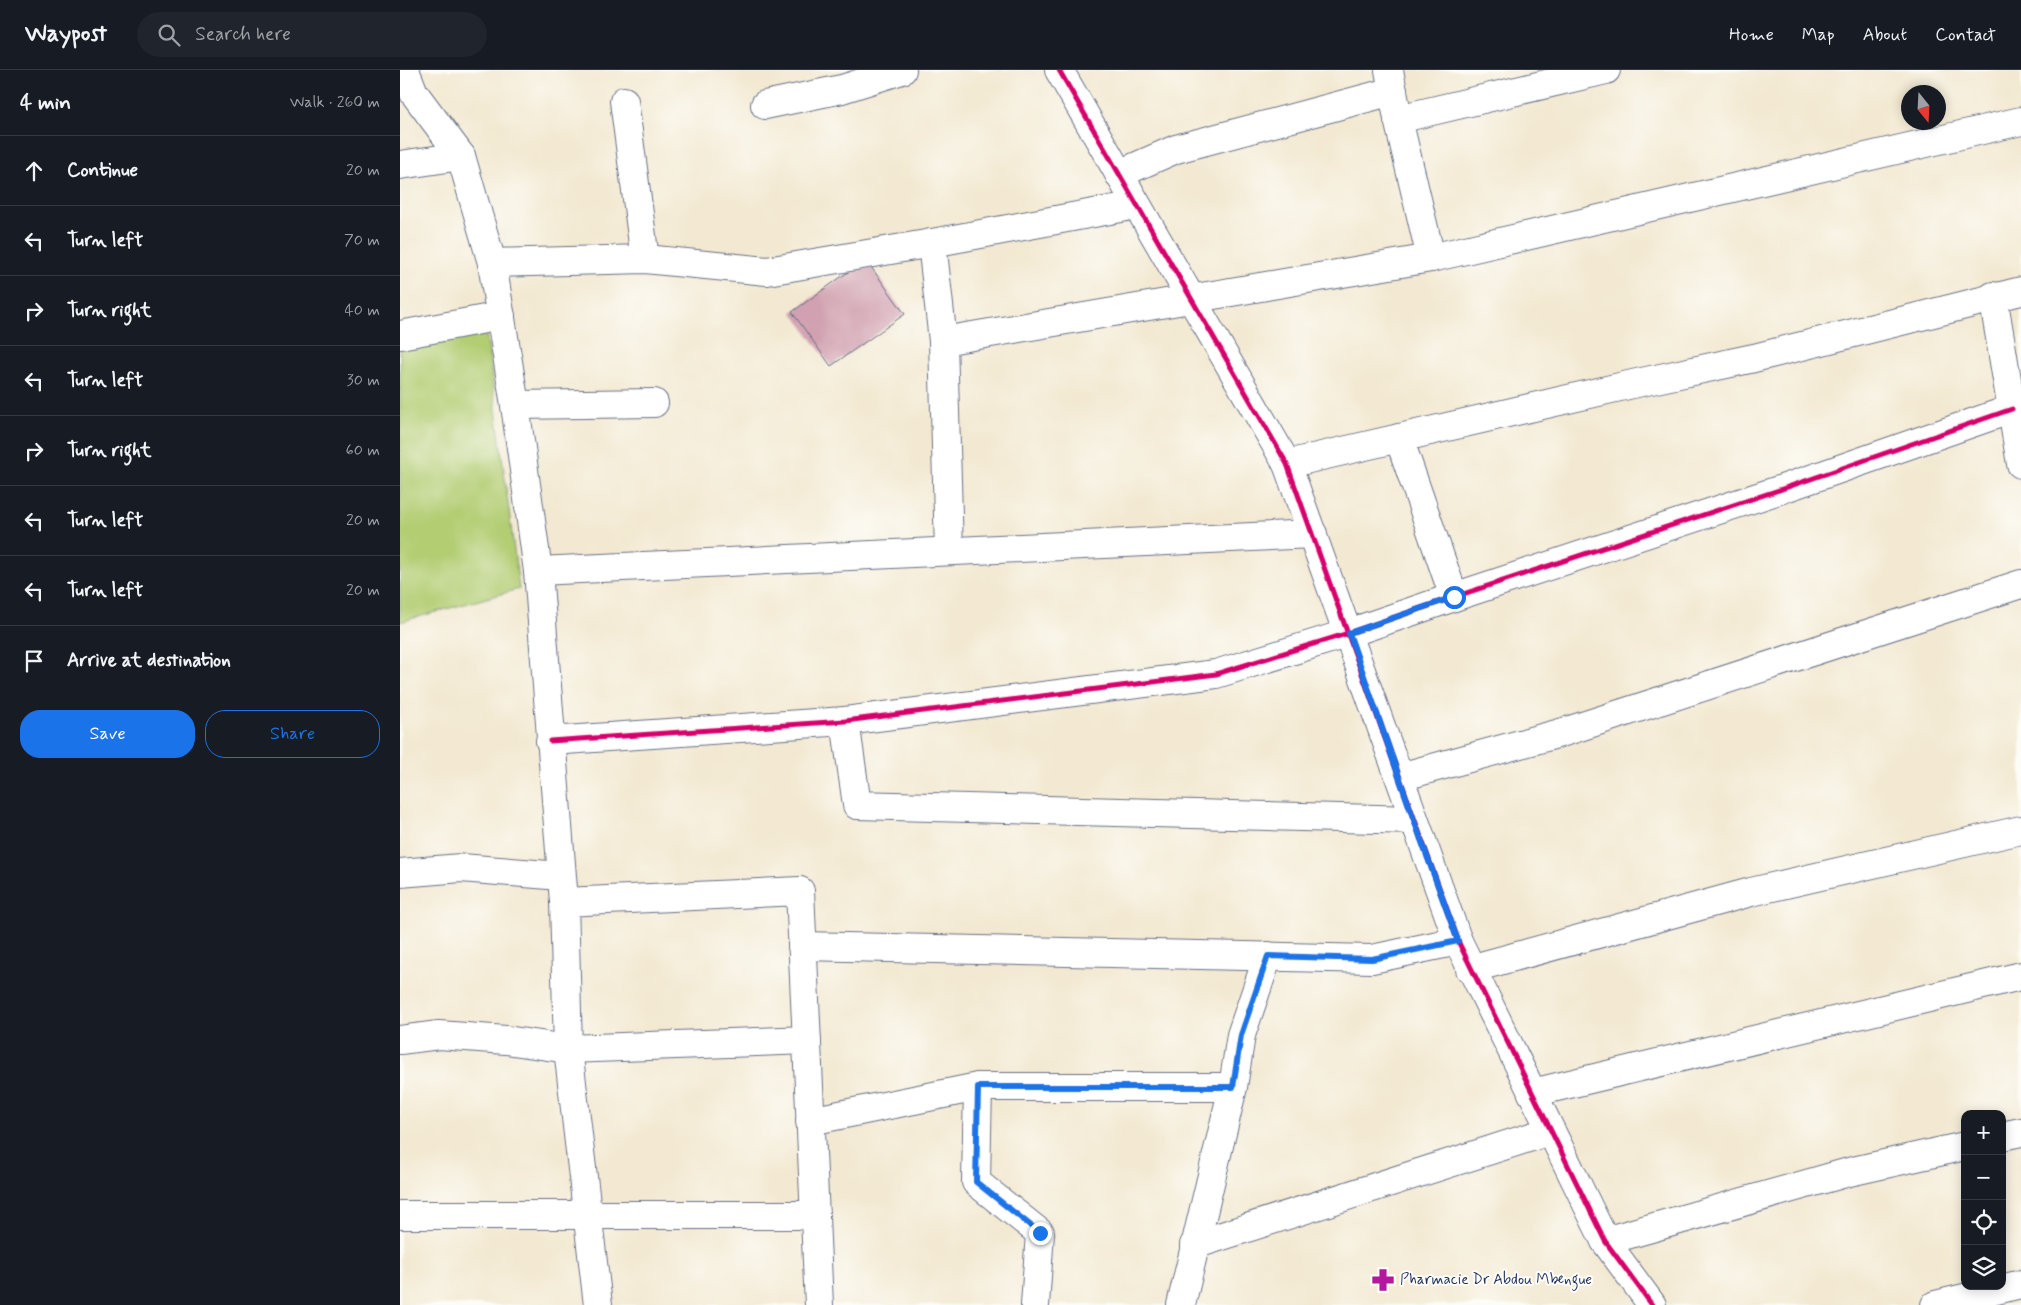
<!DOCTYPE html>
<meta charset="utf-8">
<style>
body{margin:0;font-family:Mynerve,sans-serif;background:#20242c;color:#f1f3f6}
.controls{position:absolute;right:15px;bottom:15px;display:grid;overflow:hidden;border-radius:10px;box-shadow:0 2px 12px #0003}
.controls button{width:45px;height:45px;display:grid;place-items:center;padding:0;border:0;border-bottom:1px solid #363941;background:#171b24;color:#f1f3f6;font:25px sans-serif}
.compass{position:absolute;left:1501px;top:15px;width:45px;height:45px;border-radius:50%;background:#171b24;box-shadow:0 2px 12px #0003;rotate:162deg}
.stop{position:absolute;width:15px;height:15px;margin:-11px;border:4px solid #1a73e8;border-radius:50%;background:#fff}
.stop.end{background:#1a73e8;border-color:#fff;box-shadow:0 1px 5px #0008}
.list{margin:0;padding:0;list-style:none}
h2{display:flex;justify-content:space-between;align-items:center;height:65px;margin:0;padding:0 20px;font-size:21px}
h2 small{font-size:16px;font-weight:400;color:#9ea1a6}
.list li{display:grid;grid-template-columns:32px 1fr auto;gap:15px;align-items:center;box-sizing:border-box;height:70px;padding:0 20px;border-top:1px solid #363941}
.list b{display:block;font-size:19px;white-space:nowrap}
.list em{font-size:16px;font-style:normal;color:#9ea1a6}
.actions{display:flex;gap:10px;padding:15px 20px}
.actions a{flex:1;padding:11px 0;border:1px solid #1a73e8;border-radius:20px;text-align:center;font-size:18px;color:#1a73e8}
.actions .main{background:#1a73e8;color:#fff}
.icon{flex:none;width:28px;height:28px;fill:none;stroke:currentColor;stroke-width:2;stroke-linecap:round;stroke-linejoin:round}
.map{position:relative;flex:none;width:1621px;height:1235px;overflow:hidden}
header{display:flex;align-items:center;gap:30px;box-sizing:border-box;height:70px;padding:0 25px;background:#171b24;border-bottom:1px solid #363941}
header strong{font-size:24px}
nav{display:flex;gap:28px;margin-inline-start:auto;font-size:18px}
.search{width:350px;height:45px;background:#20242c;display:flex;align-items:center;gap:12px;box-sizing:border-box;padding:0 18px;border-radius:28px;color:#9ea1a6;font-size:19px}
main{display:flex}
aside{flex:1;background:#171b24}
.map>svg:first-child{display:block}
</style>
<header>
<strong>Waypost</strong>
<div class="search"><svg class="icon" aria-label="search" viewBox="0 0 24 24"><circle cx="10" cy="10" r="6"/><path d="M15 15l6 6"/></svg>Search here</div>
<nav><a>Home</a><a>Map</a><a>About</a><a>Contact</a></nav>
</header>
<main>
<aside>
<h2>4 min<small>Walk · 260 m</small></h2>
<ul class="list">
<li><svg class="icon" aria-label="ahead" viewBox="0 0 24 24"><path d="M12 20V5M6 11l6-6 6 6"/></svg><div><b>Continue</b></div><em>20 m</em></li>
<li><svg class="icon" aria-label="left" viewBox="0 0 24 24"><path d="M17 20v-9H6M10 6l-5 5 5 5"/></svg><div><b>Turn left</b></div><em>70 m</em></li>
<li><svg class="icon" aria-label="right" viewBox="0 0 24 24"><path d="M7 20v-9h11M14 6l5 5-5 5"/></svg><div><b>Turn right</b></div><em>40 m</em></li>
<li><svg class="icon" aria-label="left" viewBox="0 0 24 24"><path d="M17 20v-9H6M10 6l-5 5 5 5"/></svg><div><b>Turn left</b></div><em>30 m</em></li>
<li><svg class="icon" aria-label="right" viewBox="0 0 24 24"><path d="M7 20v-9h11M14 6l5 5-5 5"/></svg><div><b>Turn right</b></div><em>60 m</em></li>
<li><svg class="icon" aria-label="left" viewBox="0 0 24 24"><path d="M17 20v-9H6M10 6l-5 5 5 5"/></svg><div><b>Turn left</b></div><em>20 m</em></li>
<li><svg class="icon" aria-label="left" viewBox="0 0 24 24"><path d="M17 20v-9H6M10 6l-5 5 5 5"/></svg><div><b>Turn left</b></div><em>20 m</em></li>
<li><svg class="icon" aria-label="arrive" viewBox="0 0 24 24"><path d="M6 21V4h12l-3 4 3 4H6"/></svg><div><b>Arrive at destination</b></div></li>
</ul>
<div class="actions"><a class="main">Save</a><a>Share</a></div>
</aside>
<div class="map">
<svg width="1621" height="1235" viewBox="0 0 1621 1235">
<rect width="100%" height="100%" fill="#fdfcf7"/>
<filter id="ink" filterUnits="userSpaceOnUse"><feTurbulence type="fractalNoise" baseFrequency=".02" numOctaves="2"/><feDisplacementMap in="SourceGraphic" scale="10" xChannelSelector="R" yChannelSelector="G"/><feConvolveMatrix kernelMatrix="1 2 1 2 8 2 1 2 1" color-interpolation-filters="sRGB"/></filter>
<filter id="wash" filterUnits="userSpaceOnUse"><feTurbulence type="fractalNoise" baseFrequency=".0096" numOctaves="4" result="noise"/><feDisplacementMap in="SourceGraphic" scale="20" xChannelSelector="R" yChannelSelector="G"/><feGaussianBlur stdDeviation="1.12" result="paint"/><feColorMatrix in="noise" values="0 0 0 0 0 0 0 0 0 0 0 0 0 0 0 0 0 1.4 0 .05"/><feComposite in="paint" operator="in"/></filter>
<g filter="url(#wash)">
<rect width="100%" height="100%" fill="#f3e9d2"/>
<polygon fill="#b3cd73" stroke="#677e68" points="86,261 119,519 0,552 0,276"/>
<g id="blocks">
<polygon fill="#d1a1b1" points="471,197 505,244 431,296 392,242 451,200"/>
</g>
</g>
<g filter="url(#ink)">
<use href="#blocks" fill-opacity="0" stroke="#677087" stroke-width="1"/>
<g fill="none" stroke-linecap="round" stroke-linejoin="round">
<defs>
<g id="minor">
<polyline points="5,0 14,23 61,86 92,193 115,335 138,501 164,832 168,979 198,1235"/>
<polyline points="659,0 887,394 1058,871 1205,1171 1252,1235"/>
<polyline points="989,0 998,49 1031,188"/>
<polyline points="224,31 245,189"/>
<polyline points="365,35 442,19 502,0"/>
<polyline points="998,49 1206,0"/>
<polyline points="0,95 61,86"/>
<polyline points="719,104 776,79 993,21"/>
<polyline points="532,173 543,271 549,481"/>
<polyline points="92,193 245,189 367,201 532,173 737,135"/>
<polyline points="1593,226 1621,394"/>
<polyline points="0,265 101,246"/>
<polyline points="543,271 1031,188 1621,51"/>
<polyline points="115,335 254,333"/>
<polyline points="999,368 1054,527"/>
<polyline points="887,394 1237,313 1354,288 1621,221"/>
<polyline points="138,501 913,464"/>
<polyline points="445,651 457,735 1014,750"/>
<polyline points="150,671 445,651 816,604 949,563 1054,527 1382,419 1612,339"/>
<polyline points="1000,707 1164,662 1621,514"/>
<polyline points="0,803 61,798 161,806"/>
<polyline points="164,832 400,821 419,1235"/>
<polyline points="402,876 972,889 1058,871"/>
<polyline points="1070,899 1351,822 1621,760"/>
<polyline points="0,970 39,965 106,970 168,979 407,970"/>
<polyline points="578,1017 576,1112 640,1163 635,1235"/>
<polyline points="1132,1023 1621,906"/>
<polyline points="410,1051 578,1017 833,1017"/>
<polyline points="1602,1066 1621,1062"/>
<polyline points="0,1145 415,1145"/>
<polyline points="1205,1171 1449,1102 1565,1076"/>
<polyline points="794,1175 1150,1061"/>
<polyline points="781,1235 833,1017 841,965 868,886"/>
<polyline points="1535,1235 1621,1214"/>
</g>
</defs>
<use href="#minor" stroke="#677087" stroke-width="30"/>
<use href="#minor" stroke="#fff" stroke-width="28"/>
<defs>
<g id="cycleway">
<polyline points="659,0 887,394 1058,871 1205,1171 1252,1235"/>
<polyline points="150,671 445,651 816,604 949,563 1054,527 1382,419 1612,339"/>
</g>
</defs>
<use href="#cycleway" stroke="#fdfcf7" stroke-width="8"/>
<use href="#cycleway" stroke="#d6006c" stroke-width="5"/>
</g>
</g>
<g fill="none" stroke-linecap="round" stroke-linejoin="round" filter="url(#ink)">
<polyline stroke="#1a73e8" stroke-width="6" points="640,1163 576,1112 578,1017 833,1017 841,965 868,886 972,889 1058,871 1014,750 949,563 1054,527"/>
</g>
<defs>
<symbol id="pharmacy-bare" viewBox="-9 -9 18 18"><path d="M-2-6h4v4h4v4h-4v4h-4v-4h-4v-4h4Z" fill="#b5179e" stroke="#fdfcf7" stroke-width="2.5" paint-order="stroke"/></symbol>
</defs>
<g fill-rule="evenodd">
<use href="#pharmacy-bare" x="967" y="1194" width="32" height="32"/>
</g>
<g text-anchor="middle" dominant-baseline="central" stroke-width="4" stroke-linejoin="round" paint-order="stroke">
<g font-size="15" fill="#1b2f5e" stroke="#fdfcf7" text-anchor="start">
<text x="1000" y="1210">Pharmacie Dr Abdou Mbengue</text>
</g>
</g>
</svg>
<div class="controls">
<button>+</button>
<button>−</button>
<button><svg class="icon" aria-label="locate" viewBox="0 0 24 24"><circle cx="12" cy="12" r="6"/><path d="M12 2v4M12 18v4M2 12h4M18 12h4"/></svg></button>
<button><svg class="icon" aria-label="layers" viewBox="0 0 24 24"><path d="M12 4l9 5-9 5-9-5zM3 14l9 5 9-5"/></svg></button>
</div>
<svg class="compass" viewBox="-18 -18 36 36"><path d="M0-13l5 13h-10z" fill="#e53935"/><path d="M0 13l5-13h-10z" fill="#9ea1a6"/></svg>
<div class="stop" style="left:1054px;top:527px"></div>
<div class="stop end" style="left:640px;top:1163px"></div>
</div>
</main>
